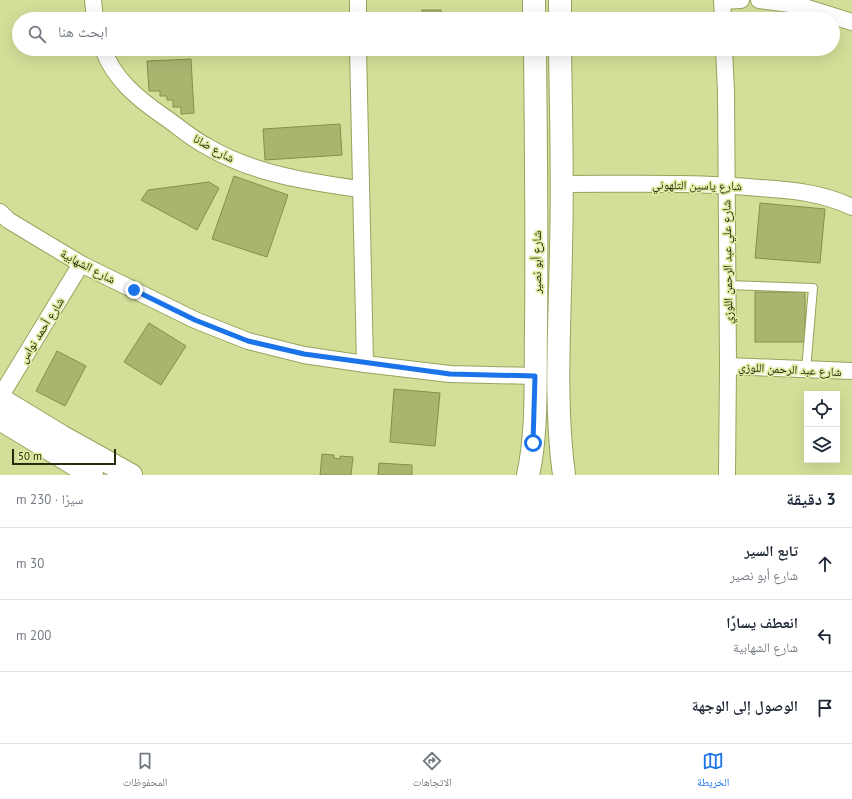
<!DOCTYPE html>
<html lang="ar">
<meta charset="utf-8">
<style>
body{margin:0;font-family:"PT Sans","Noto Naskh Arabic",sans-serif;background:#f2f2f3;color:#1f2937;direction:rtl}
.controls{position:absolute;right:12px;bottom:12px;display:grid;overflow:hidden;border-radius:0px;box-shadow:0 4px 16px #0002}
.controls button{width:36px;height:36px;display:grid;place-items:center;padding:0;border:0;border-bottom:1px solid #e0e1e3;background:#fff;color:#1f2937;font:20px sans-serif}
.scale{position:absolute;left:12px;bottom:10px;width:104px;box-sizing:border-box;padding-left:4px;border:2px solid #272c0f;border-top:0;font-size:11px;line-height:14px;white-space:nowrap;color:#272c0f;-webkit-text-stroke:3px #e0eca4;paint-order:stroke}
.stop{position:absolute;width:12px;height:12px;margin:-9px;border:3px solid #1a73e8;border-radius:50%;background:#fff}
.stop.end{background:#1a73e8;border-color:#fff;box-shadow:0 1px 4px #0008}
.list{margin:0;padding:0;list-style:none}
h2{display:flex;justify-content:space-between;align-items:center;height:52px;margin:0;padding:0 16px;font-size:17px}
h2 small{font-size:13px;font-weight:400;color:#747a83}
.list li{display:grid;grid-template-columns:26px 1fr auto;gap:12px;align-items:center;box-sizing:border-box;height:72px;padding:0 16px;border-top:1px solid #e0e1e3}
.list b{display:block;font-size:15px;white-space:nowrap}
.list p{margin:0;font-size:13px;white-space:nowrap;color:#747a83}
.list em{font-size:13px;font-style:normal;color:#747a83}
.icon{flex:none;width:22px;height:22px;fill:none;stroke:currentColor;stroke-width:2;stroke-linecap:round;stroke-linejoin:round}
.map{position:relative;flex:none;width:852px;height:475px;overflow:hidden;direction:ltr}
.search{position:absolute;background:#fff;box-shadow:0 4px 16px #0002;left:12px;right:12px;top:12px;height:44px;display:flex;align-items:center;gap:10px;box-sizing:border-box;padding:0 14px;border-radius:22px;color:#747a83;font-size:15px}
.sheet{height:268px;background:#fff}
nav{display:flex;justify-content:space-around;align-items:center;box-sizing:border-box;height:56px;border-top:1px solid #e0e1e3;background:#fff;font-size:11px;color:#747a83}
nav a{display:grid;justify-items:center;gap:2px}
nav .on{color:#1a73e8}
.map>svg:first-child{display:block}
</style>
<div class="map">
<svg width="852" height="475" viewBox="0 0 852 475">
<rect width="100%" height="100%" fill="#d3df98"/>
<g fill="#a9b56f" stroke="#848f4a">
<rect x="422" y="10" width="19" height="9"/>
<rect x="394" y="49" width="28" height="3"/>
<polygon points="191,59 194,113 181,114 181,107 173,107 173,100 167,100 167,96 160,96 160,91 149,91 147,61"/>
<polygon points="340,124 342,155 265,160 263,129"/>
<polygon points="234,176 288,195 267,257 212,239"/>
<polygon points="209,182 219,188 197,230 141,200 148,190"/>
<polygon points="760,203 825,209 820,263 755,258"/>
<rect x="755" y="292" width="50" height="50"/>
<polygon points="149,323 186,346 161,385 124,362"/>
<polygon points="57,351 86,366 65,406 36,391"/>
<polygon points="394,389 440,393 435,446 390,442"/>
<polygon points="322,454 334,455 334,458 340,459 340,456 353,457 351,475 320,475"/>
<polygon points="379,463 412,465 412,475 378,475"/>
</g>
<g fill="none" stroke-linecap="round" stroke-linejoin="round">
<defs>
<polyline id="lane" points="727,285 813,288 806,370"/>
<g id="street">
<polyline points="93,0 95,19"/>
<polyline points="358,0 358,19"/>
<polyline points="722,0 723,19"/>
<polyline points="759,0 798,5 852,22"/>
<polyline points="722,1 741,0"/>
<path d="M103,49C114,79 137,98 163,116C178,126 192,139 208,147C254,174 309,182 360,189"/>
<polyline points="358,49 365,364"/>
<polyline points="724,49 726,92 728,366 727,475"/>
<path d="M563,184C628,184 695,182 760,188C792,190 823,193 852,207"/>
<polyline points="0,212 8,220 81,264 195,320 248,341 304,355 365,364 450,374 535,376"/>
<polyline points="728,366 852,371"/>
<polyline points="0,397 81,264"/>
</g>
<g id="secondary">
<polyline points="534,0 534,19"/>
<polyline points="560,0 560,19"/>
<path d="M560,49C561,116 563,182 561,248C560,323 554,402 564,475"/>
<polyline points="0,399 61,436 131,475"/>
<polyline points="0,419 92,475"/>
<path d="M528,475C538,431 535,376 536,330C537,237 536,143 535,49"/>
</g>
</defs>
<use href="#lane" stroke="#97a35d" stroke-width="10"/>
<use href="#street" stroke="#97a35d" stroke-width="18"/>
<use href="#secondary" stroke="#97a35d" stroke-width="24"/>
<use href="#lane" stroke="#fff" stroke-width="8"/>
<use href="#street" stroke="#fff" stroke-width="16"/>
<use href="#secondary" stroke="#fff" stroke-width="22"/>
</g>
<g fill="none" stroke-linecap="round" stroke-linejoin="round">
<polyline stroke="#1a73e8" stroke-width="5" points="134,290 195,320 248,341 304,354 450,374 535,376 533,443"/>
</g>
<g text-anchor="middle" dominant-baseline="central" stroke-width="3.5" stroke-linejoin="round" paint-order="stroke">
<g font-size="12" fill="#272c0f" stroke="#e0eca4">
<text transform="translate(214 148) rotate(29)">شارع ضانا</text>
<text transform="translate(697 185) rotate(1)">شارع ياسين التلهوني</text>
<text transform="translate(536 262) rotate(-90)">شارع أبو نصير</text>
<text transform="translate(727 262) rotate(-91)">شارع علي عبد الرحمن اللوزي</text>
<text transform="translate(88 266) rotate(28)">شارع الشهابية</text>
<text transform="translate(41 330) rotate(-58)">شارع أحمد نواس</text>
<text transform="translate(790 369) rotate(3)">شارع عبد الرحمن اللوزي</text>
</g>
</g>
</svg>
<div class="controls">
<button><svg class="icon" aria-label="locate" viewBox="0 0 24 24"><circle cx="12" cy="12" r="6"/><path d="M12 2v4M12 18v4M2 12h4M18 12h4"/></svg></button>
<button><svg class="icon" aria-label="layers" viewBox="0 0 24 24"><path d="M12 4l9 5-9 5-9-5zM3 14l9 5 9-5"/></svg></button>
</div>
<div class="scale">50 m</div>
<div class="stop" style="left:533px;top:443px"></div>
<div class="stop end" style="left:134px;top:290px"></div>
<div class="search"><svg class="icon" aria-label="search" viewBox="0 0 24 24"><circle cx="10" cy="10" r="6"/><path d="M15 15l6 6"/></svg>ابحث هنا</div>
</div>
<section class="sheet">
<h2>3 دقيقة<small>سيرًا · 230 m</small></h2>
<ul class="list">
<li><svg class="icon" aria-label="ahead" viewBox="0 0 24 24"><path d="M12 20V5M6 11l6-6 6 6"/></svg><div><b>تابع السير</b><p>شارع أبو نصير</p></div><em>30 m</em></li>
<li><svg class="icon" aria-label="left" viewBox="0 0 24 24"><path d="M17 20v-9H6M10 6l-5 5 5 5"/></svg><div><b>انعطف يسارًا</b><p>شارع الشهابية</p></div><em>200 m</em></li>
<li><svg class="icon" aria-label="arrive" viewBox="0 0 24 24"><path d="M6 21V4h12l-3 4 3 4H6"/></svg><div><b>الوصول إلى الوجهة</b></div></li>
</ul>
</section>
<nav>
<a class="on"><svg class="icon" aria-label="map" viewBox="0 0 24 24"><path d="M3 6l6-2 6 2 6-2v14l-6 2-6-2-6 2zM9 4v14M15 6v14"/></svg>الخريطة</a>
<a><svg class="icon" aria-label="directions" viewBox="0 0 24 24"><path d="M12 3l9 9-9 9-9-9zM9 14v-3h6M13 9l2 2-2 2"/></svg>الاتجاهات</a>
<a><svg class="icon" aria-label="saved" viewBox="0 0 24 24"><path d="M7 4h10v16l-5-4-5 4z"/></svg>المحفوظات</a>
</nav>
